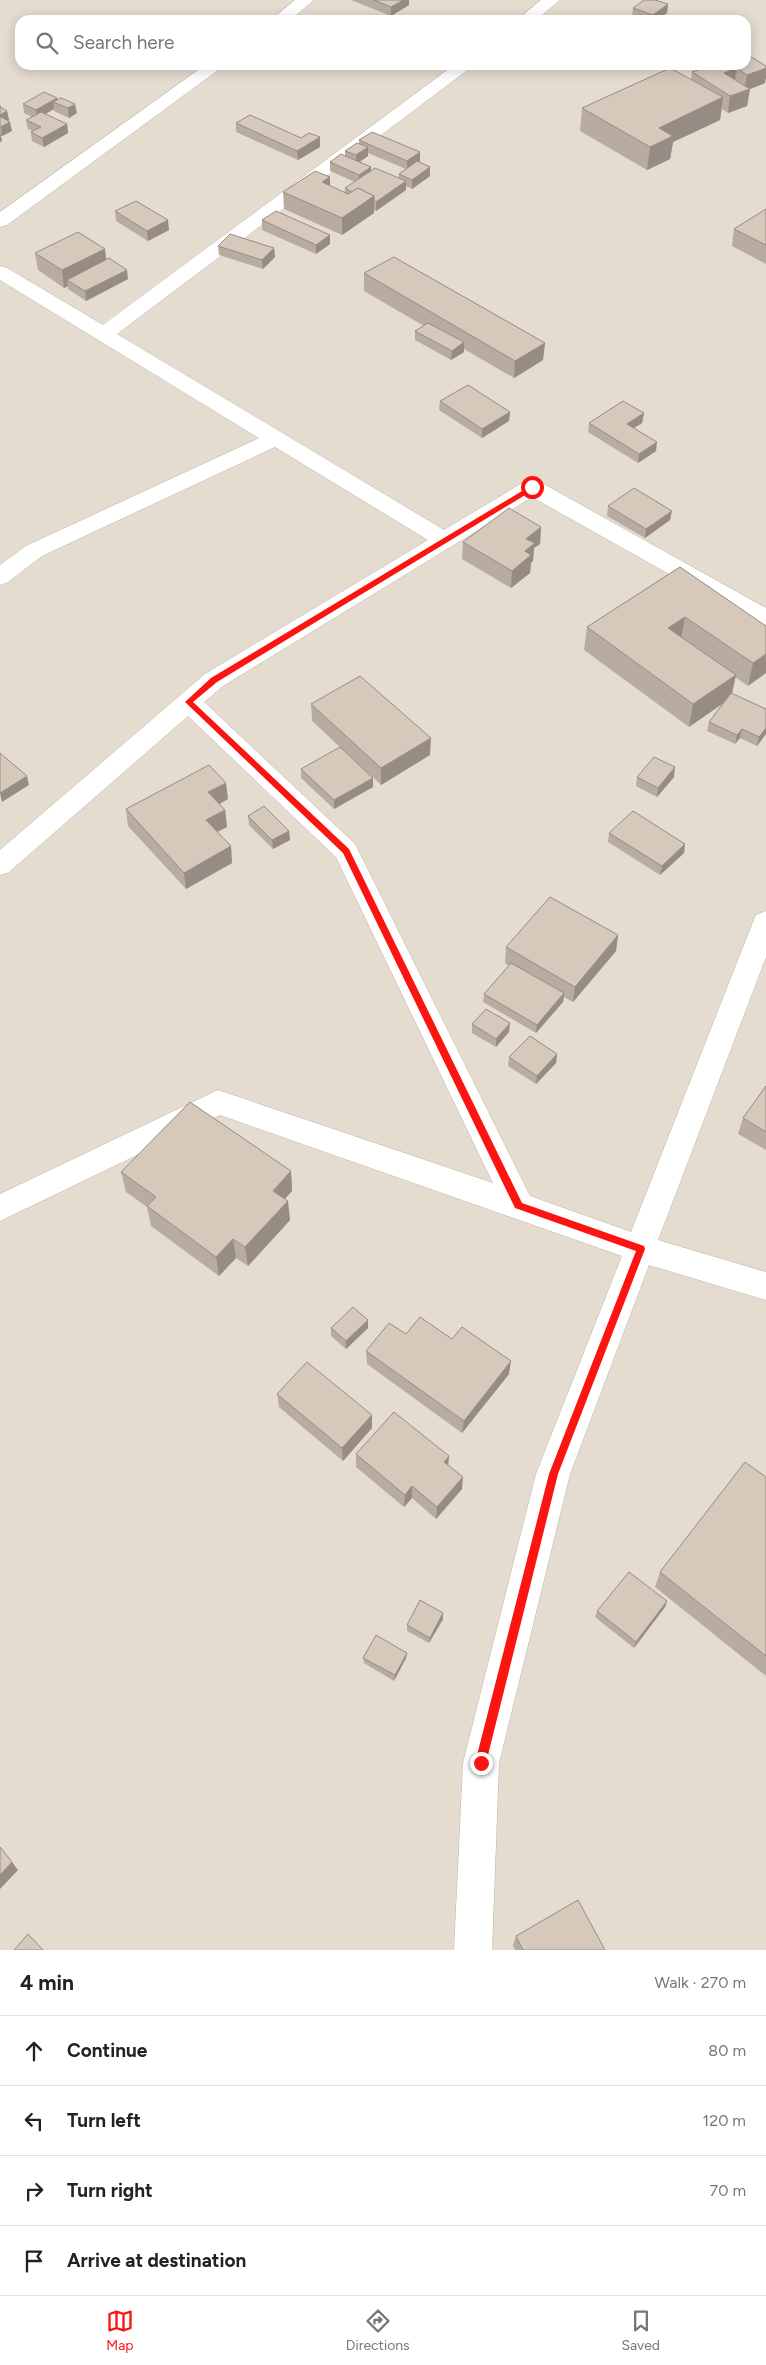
<!DOCTYPE html>
<meta charset="utf-8">
<style>
body{margin:0;font-family:Figtree,sans-serif;background:#f6f6f6;color:#222}
.stop{position:absolute;width:15px;height:15px;margin:-11px;border:4px solid #fb1410;border-radius:50%;background:#fff}
.stop.end{background:#fb1410;border-color:#fff;box-shadow:0 1px 5px #0008}
.list{margin:0;padding:0;list-style:none}
h2{display:flex;justify-content:space-between;align-items:center;height:65px;margin:0;padding:0 20px;font-size:21px}
h2 small{font-size:16px;font-weight:400;color:#767676}
.list li{display:grid;grid-template-columns:32px 1fr auto;gap:15px;align-items:center;box-sizing:border-box;height:70px;padding:0 20px;border-top:1px solid #e0e0e0}
.list b{display:block;font-size:19px;white-space:nowrap}
.list em{font-size:16px;font-style:normal;color:#767676}
.icon{flex:none;width:28px;height:28px;fill:none;stroke:currentColor;stroke-width:2;stroke-linecap:round;stroke-linejoin:round}
.map{position:relative;flex:none;width:766px;height:1950px;overflow:hidden}
.search{position:absolute;background:#fff;box-shadow:0 2px 12px #0003;left:15px;right:15px;top:15px;height:55px;display:flex;align-items:center;gap:12px;box-sizing:border-box;padding:0 18px;border-radius:15px;color:#767676;font-size:19px}
.sheet{height:345px;background:#fff}
nav{display:flex;justify-content:space-around;align-items:center;box-sizing:border-box;height:70px;border-top:1px solid #e0e0e0;background:#fff;font-size:14px;color:#767676}
nav a{display:grid;justify-items:center;gap:2px}
nav .on{color:#fb1410}
.map>svg:first-child{display:block}
</style>
<div class="map">
<svg width="766" height="1950" viewBox="0 0 766 1950">
<rect width="100%" height="100%" fill="#f1ebe2"/>
<path fill="#e5dcd0" fill-rule="evenodd" d="M0,0H766V1950H0ZM20,20H746V65H20Z"/>
<g fill="none" stroke-linecap="round" stroke-linejoin="round">
<defs>
<g id="minor">
<polygon points="295,0 314,0 290,20 271,20"/>
<polygon points="541,0 560,0 536,20 517,20"/>
<polygon points="205,65 225,65 7,225 0,227 0,212"/>
<polygon points="454,65 474,65 117,334 444,530 524,482 532,480 540,482 766,608 766,626 758,624 532,497 223,686 204,702 355,844 530,1196 631,1232 753,922 756,915 766,911 766,957 658,1240 766,1272 766,1300 649,1265 570,1474 499,1763 492,1950 454,1950 463,1763 536,1474 622,1256 220,1115 0,1221 0,1194 218,1090 493,1183 336,857 188,716 9,872 0,875 0,850 205,674 428,540 275,447 42,556 8,582 0,585 0,565 26,546 259,438 0,280 0,266 7,268 103,325"/>
</g>
</defs>
<use href="#minor" stroke="#c0b4a8" stroke-width="1"/>
<use href="#minor" fill="#fff" fill-rule="evenodd"/>
</g>
<g fill="#b8aca1" fill-rule="evenodd">
<polygon points="351,0 409,0 409,5 391,16"/>
<polygon points="668,4 667,13 657,20 640,20 632,17 633,8"/>
<polygon points="746,65 765,83 750,89 747,106 728,113 722,109 720,120 673,142 670,159 647,170 580,131 582,108 691,80 692,72"/>
<polygon points="57,98 58,100 77,113 69,118 54,111 54,109 45,114 67,124 68,133 44,147 32,141 31,132 33,131 28,129 26,120 32,117 24,113 23,104"/>
<polygon points="0,105 1,107 7,111 9,120 8,121 12,131 2,136 1,136 2,141 0,142"/>
<polygon points="236,123 301,138 320,147 298,160 236,132"/>
<path d="M359,140L420,152V162H419L430,167V176L412,189L406,186V190L376,211L374,210V213L342,235L284,209L283,192L330,177V186L345,193V188L355,182L330,171V162L345,156V151L359,144ZM368,153L406,169L399,174V178L371,171V167L360,162L368,156Z"/>
<polygon points="766,209 766,264 732,246 734,229"/>
<polygon points="115,211 169,230 148,241 116,221"/>
<polygon points="262,220 330,235 330,244 316,254 262,230"/>
<polygon points="218,246 274,248 275,257 263,269 219,255"/>
<polygon points="35,253 107,259 128,279 86,301 68,289 68,286 64,288 38,270"/>
<polygon points="364,273 545,343 543,360 514,378 464,349 464,352 451,360 415,340 415,331 424,326 364,291"/>
<polygon points="440,401 510,412 509,421 482,438 439,410"/>
<polygon points="644,413 642,423 634,428 656,451 638,463 588,432 589,423"/>
<polygon points="608,506 670,520 645,538 607,516"/>
<polygon points="541,527 540,544 534,548 533,561 531,563 530,573 511,588 462,559 463,542"/>
<polygon points="680,567 766,626 748,686 735,677 732,694 766,709 766,734 757,746 740,738 735,744 707,731 709,722 723,703 689,727 584,650 587,627"/>
<polygon points="311,704 430,755 381,785 368,772 373,778 373,787 334,809 301,778 301,769 340,747 312,721"/>
<polygon points="637,777 674,777 657,797 636,786"/>
<polygon points="228,799 220,804 225,810 227,827 217,832 231,846 232,863 186,889 128,826 126,809"/>
<polygon points="248,816 289,831 290,840 273,849 249,825"/>
<polygon points="609,833 685,844 684,853 660,875 608,842"/>
<polygon points="618,935 616,951 573,1002 564,997 563,1002 536,1033 483,1002 484,994 509,966 505,963 506,947"/>
<polygon points="472,1024 509,1032 496,1047 472,1033"/>
<polygon points="557,1054 556,1063 536,1084 508,1066 509,1057"/>
<polygon points="766,1086 766,1150 738,1134 743,1118"/>
<polygon points="291,1171 292,1191 285,1199 290,1220 248,1266 236,1258 219,1276 151,1226 147,1207 126,1192 121,1172"/>
<polygon points="331,1328 368,1328 346,1349 331,1336"/>
<polygon points="452,1339 509,1374 462,1433 367,1364 366,1351"/>
<polygon points="277,1394 372,1415 372,1428 343,1461 279,1407"/>
<polygon points="356,1454 449,1465 462,1489 436,1519 412,1498 404,1507 356,1467"/>
<polygon points="766,1477 766,1676 655,1587 660,1572"/>
<polygon points="667,1601 665,1607 634,1648 595,1617 597,1611"/>
<polygon points="443,1613 443,1619 429,1643 407,1631 407,1625"/>
<polygon points="407,1653 406,1658 394,1681 364,1663 363,1658"/>
<polygon points="516,1936 605,1950 515,1950 513,1945"/>
</g>
<g fill="#968c83">
<polygon points="403,0 409,0 409,5 391,16 391,7"/>
<polygon points="668,4 667,13 657,20 652,20 653,15"/>
<polygon points="737,68 734,85 724,73"/>
<polygon points="766,68 766,78 765,83 750,89 747,106 728,113 730,96 744,91 747,75"/>
<polygon points="723,97 720,120 673,142 670,159 647,170 650,147 659,128"/>
<polygon points="57,98 58,104 53,102 54,109 37,119 36,110"/>
<polygon points="75,104 77,113 69,118 68,108"/>
<polygon points="0,105 2,114 7,111 9,120 0,124"/>
<polygon points="10,122 12,131 2,136 1,127"/>
<polygon points="67,124 68,133 44,147 42,138"/>
<polygon points="0,132 2,141 0,142"/>
<polygon points="320,137 320,147 298,160 297,151"/>
<polygon points="368,147 368,156 356,164 356,155"/>
<polygon points="420,152 420,162 407,170 407,161"/>
<polygon points="371,167 371,176 359,184 359,175"/>
<polygon points="430,167 430,176 412,189 412,180"/>
<polygon points="330,177 330,194 322,182"/>
<polygon points="406,181 406,190 376,211 376,202"/>
<polygon points="374,196 374,213 342,235 342,218"/>
<polygon points="168,220 169,230 148,241 147,231"/>
<polygon points="330,235 330,244 316,254 316,245"/>
<polygon points="274,248 275,257 263,269 262,260"/>
<polygon points="105,249 107,266 67,280 68,286 64,288 62,270"/>
<polygon points="127,270 128,279 86,301 85,291"/>
<polygon points="464,342 464,352 451,360 452,351"/>
<polygon points="545,343 543,360 514,378 515,361"/>
<polygon points="510,412 509,421 482,438 482,429"/>
<polygon points="644,413 642,423 626,433 627,424"/>
<polygon points="657,442 656,451 638,463 639,454"/>
<polygon points="672,511 670,520 645,538 646,529"/>
<polygon points="541,527 540,544 534,548 533,561 531,563 530,573 511,588 512,571 526,539"/>
<polygon points="685,617 681,639 668,628"/>
<polygon points="766,654 766,673 748,686 753,663"/>
<polygon points="736,675 731,698 689,727 693,704"/>
<polygon points="766,728 766,734 757,746 759,737"/>
<polygon points="742,729 740,738 735,744 737,735"/>
<polygon points="431,738 430,755 381,785 381,768"/>
<polygon points="675,767 674,777 657,797 658,788"/>
<polygon points="27,776 29,785 2,802 0,793"/>
<polygon points="373,778 373,787 334,809 334,800"/>
<polygon points="226,783 228,799 210,809 208,792"/>
<polygon points="225,810 227,827 208,837 206,820"/>
<polygon points="289,831 290,840 273,849 272,840"/>
<polygon points="685,844 684,853 660,875 662,866"/>
<polygon points="231,846 232,863 186,889 184,873"/>
<polygon points="618,935 616,951 573,1002 575,987"/>
<polygon points="564,993 563,1002 536,1033 537,1025"/>
<polygon points="510,1023 509,1032 496,1047 496,1039"/>
<polygon points="557,1054 556,1063 536,1084 537,1076"/>
<polygon points="291,1171 292,1191 274,1210 273,1191"/>
<polygon points="288,1201 290,1220 248,1266 245,1247"/>
<polygon points="233,1239 236,1258 219,1276 216,1257"/>
<polygon points="368,1320 368,1328 346,1349 346,1341"/>
<polygon points="511,1361 509,1374 462,1433 464,1421"/>
<polygon points="372,1415 372,1428 343,1461 342,1448"/>
<polygon points="449,1456 448,1468 444,1462"/>
<polygon points="463,1477 462,1489 436,1519 437,1507"/>
<polygon points="412,1486 412,1498 404,1507 405,1495"/>
<polygon points="667,1601 665,1607 634,1648 636,1642"/>
<polygon points="443,1613 443,1619 429,1643 430,1638"/>
<polygon points="407,1653 406,1658 394,1681 395,1675"/>
<polygon points="12,1862 18,1870 0,1889 0,1875"/>
</g>
<g fill="#d6c8bb" stroke="#968c83">
<polygon points="374,0 403,0 391,7"/>
<polygon points="644,0 655,0 668,4 653,15 633,8"/>
<polygon points="746,54 766,66 766,68 747,75 737,68 724,73 750,89 730,96 692,72 712,65 746,65"/>
<polygon points="670,68 723,97 659,128 673,136 650,147 582,108"/>
<polygon points="44,92 57,98 36,110 23,104"/>
<polygon points="61,98 75,104 68,108 53,102"/>
<polygon points="0,107 7,111 0,115"/>
<polygon points="41,112 67,124 42,138 31,132 41,127 26,120"/>
<polygon points="250,115 301,138 309,133 320,137 297,151 236,123"/>
<polygon points="1,117 10,122 0,127 0,118"/>
<polygon points="372,132 420,152 407,161 359,140"/>
<polygon points="357,143 368,147 356,155 345,151"/>
<polygon points="341,154 371,167 359,175 330,162"/>
<polygon points="417,161 430,167 412,180 399,174"/>
<polygon points="375,168 406,181 376,202 374,201 374,196 358,188 352,192 345,188"/>
<polygon points="315,171 330,177 322,182 348,194 358,188 374,196 342,218 283,192"/>
<polygon points="136,201 168,220 147,231 115,211"/>
<polygon points="766,209 766,245 734,229"/>
<polygon points="276,211 330,235 316,245 262,220"/>
<polygon points="78,232 105,249 62,270 35,253"/>
<polygon points="230,234 274,248 262,260 218,246"/>
<polygon points="394,257 545,343 515,361 364,273"/>
<polygon points="109,258 127,270 85,291 67,280"/>
<polygon points="428,323 464,342 452,351 415,331"/>
<polygon points="468,385 510,412 482,429 440,401"/>
<polygon points="623,401 644,413 627,424 657,442 639,454 589,423"/>
<polygon points="634,488 672,511 646,529 608,506"/>
<polygon points="509,508 541,527 526,539 535,543 525,551 531,555 512,571 463,542"/>
<polygon points="680,567 766,626 766,654 753,663 685,617 668,628 736,675 693,704 587,627"/>
<polygon points="360,676 431,738 381,768 311,704"/>
<polygon points="731,693 766,709 766,728 759,737 742,729 737,735 709,722"/>
<polygon points="340,747 373,778 334,800 301,769"/>
<polygon points="0,753 27,776 0,793"/>
<polygon points="654,757 675,767 658,788 637,777"/>
<polygon points="209,765 226,783 208,792 225,810 206,820 231,846 184,873 126,809"/>
<polygon points="264,806 289,831 272,840 248,816"/>
<polygon points="633,811 685,844 662,866 609,833"/>
<polygon points="550,897 618,935 575,987 506,947"/>
<polygon points="511,963 564,993 537,1025 484,994"/>
<polygon points="486,1009 510,1023 496,1039 472,1024"/>
<polygon points="530,1036 557,1054 537,1076 509,1057"/>
<polygon points="766,1086 766,1132 743,1118"/>
<polygon points="190,1102 291,1171 273,1191 288,1201 245,1247 233,1239 216,1257 147,1206 156,1197 121,1172"/>
<polygon points="353,1307 368,1320 346,1341 331,1328"/>
<polygon points="420,1317 452,1339 462,1327 511,1361 464,1421 366,1351 389,1323 406,1334"/>
<polygon points="307,1362 372,1415 342,1448 277,1394"/>
<polygon points="394,1412 449,1456 444,1462 463,1477 437,1507 412,1486 405,1495 356,1454"/>
<polygon points="745,1462 766,1477 766,1656 660,1572"/>
<polygon points="629,1572 667,1601 636,1642 597,1611"/>
<polygon points="420,1600 443,1613 430,1638 407,1625"/>
<polygon points="376,1635 407,1653 395,1675 363,1658"/>
<polygon points="0,1847 12,1862 0,1875"/>
<polygon points="578,1900 605,1950 523,1950 516,1936"/>
<polygon points="28,1934 43,1950 14,1950"/>
</g>
<polygon fill="#fb1410" points="532,485 535,489 217,682 193,702 349,849 522,1203 644,1246 645,1249 558,1474 486,1763 481,1768 475,1763 549,1474 636,1251 515,1208 343,853 185,702 211,678"/>
</svg>
<div class="stop" style="left:532px;top:487px"></div>
<div class="stop end" style="left:481px;top:1763px"></div>
<div class="search"><svg class="icon" aria-label="search" viewBox="0 0 24 24"><circle cx="10" cy="10" r="6"/><path d="M15 15l6 6"/></svg>Search here</div>
</div>
<section class="sheet">
<h2>4 min<small>Walk · 270 m</small></h2>
<ul class="list">
<li><svg class="icon" aria-label="ahead" viewBox="0 0 24 24"><path d="M12 20V5M6 11l6-6 6 6"/></svg><div><b>Continue</b></div><em>80 m</em></li>
<li><svg class="icon" aria-label="left" viewBox="0 0 24 24"><path d="M17 20v-9H6M10 6l-5 5 5 5"/></svg><div><b>Turn left</b></div><em>120 m</em></li>
<li><svg class="icon" aria-label="right" viewBox="0 0 24 24"><path d="M7 20v-9h11M14 6l5 5-5 5"/></svg><div><b>Turn right</b></div><em>70 m</em></li>
<li><svg class="icon" aria-label="arrive" viewBox="0 0 24 24"><path d="M6 21V4h12l-3 4 3 4H6"/></svg><div><b>Arrive at destination</b></div></li>
</ul>
</section>
<nav>
<a class="on"><svg class="icon" aria-label="map" viewBox="0 0 24 24"><path d="M3 6l6-2 6 2 6-2v14l-6 2-6-2-6 2zM9 4v14M15 6v14"/></svg>Map</a>
<a><svg class="icon" aria-label="directions" viewBox="0 0 24 24"><path d="M12 3l9 9-9 9-9-9zM9 14v-3h6M13 9l2 2-2 2"/></svg>Directions</a>
<a><svg class="icon" aria-label="saved" viewBox="0 0 24 24"><path d="M7 4h10v16l-5-4-5 4z"/></svg>Saved</a>
</nav>
